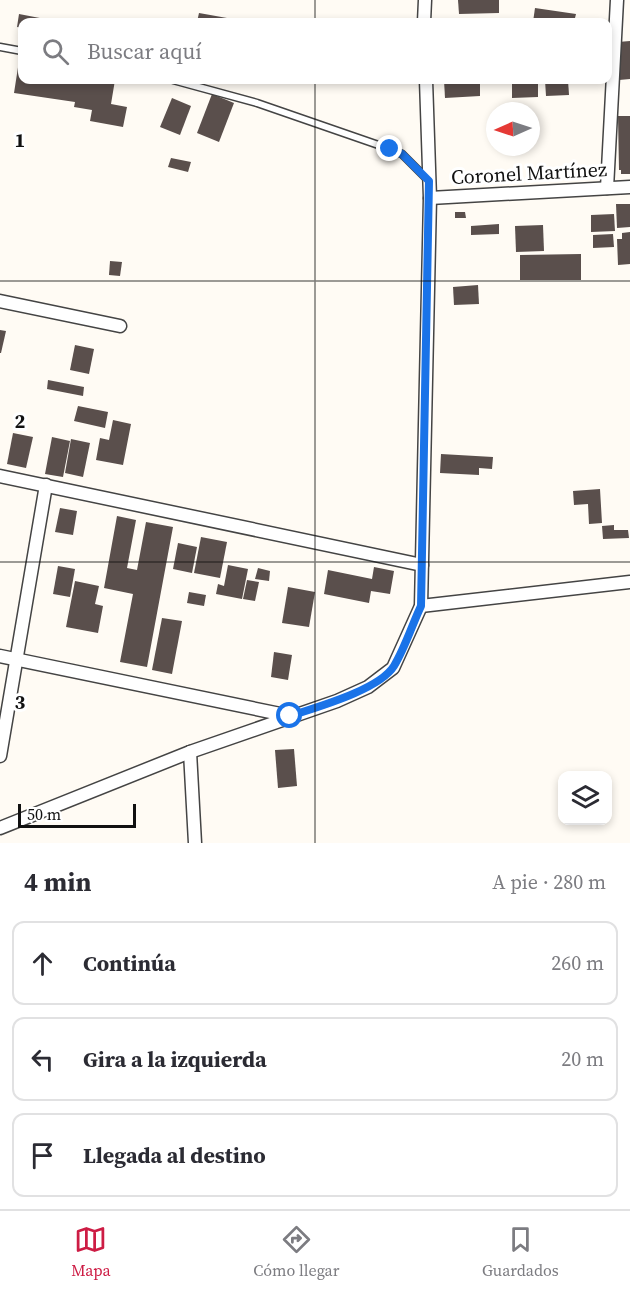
<!DOCTYPE html>
<html lang="es">
<meta charset="utf-8">
<style>
body{margin:0;font-family:"Source Serif 4",serif;background:#f7f7f7;color:#2b2b33}
.controls{position:absolute;right:18px;bottom:18px;display:grid;overflow:hidden;border-radius:12px;box-shadow:0 3px 9px #0003}
.controls button{width:54px;height:54px;display:grid;place-items:center;padding:0;border:0;border-bottom:2px solid #e1e1e2;background:#fff;color:#2b2b33;font:30px sans-serif}
.compass{position:absolute;left:486px;top:102px;width:54px;height:54px;border-radius:50%;background:#fff;box-shadow:0 3px 9px #0003;rotate:267deg}
.scale{position:absolute;left:18px;bottom:15px;width:118px;box-sizing:border-box;padding-left:6px;border:3px solid #111;border-top:0;font-size:16px;line-height:21px;white-space:nowrap;color:#111;-webkit-text-stroke:4px #fff;paint-order:stroke}
.stop{position:absolute;width:18px;height:18px;margin:-14px;border:4px solid #1a73e8;border-radius:50%;background:#fff}
.stop.end{background:#1a73e8;border-color:#fff;box-shadow:0 2px 6px #0008}
.list{margin:0;padding:0;list-style:none}
h2{display:flex;justify-content:space-between;align-items:center;height:78px;margin:0;padding:0 24px;font-size:26px}
h2 small{font-size:20px;font-weight:400;color:#7c7c81}
.list li{display:grid;grid-template-columns:39px 1fr auto;gap:18px;align-items:center;box-sizing:border-box;height:84px;margin:0 12px 12px;padding:0 12px;border:2px solid #e1e1e2;border-radius:12px}
.list b{display:block;font-size:22px;white-space:nowrap}
.list em{font-size:20px;font-style:normal;color:#7c7c81}
.icon{flex:none;width:33px;height:33px;fill:none;stroke:currentColor;stroke-width:2;stroke-linecap:round;stroke-linejoin:round}
.map{position:relative;flex:none;width:630px;height:843px;overflow:hidden}
.search{position:absolute;background:#fff;box-shadow:0 3px 9px #0003;left:18px;right:18px;top:18px;height:66px;display:flex;align-items:center;gap:15px;box-sizing:border-box;padding:0 21px;border-radius:12px;color:#7c7c81;font-size:22px}
.sheet{height:366px;background:#fff}
nav{display:flex;justify-content:space-around;align-items:center;box-sizing:border-box;height:84px;border-top:2px solid #e1e1e2;background:#fff;font-size:16px;color:#7c7c81}
nav a{display:grid;justify-items:center;gap:3px}
nav .on{color:#cd1c44}
.map>svg:first-child{display:block}
</style>
<div class="map">
<svg width="630" height="843" viewBox="0 0 630 843">
<rect width="100%" height="100%" fill="#fffbf4"/>
<g fill="#5a4f4c">
<polygon points="458,0 499,0 499,13 459,14"/>
<polygon points="535,8 576,14 574,22 533,22"/>
<polygon points="199,13 227,18 227,22 197,22"/>
<polygon points="19,14 45,19 44,22 22,22 22,28 17,27"/>
<polygon points="630,41 630,79 619,80 618,42"/>
<polygon points="19,61 22,62 22,80 115,80 111,104 127,107 123,127 90,121 92,110 74,107 75,102 14,93"/>
<polygon points="444,80 480,80 480,96 445,98"/>
<polygon points="545,80 568,80 569,95 546,96"/>
<polygon points="538,83 538,97 512,98 512,84"/>
<polygon points="212,94 234,103 219,142 197,133"/>
<polygon points="172,98 191,106 180,135 160,127"/>
<polygon points="618,116 630,116 630,174 621,174 621,170 619,170"/>
<polygon points="171,158 191,162 188,172 168,167"/>
<polygon points="616,204 630,204 630,227 617,228"/>
<polygon points="455,212 465,212 466,218 455,218"/>
<polygon points="614,214 615,231 591,232 591,215"/>
<polygon points="499,224 499,234 471,235 471,226"/>
<polygon points="543,225 544,251 516,252 515,226"/>
<polygon points="630,232 630,264 618,265 617,239 622,239 622,233"/>
<polygon points="613,234 614,247 593,248 593,235"/>
<polygon points="581,254 581,280 520,280 520,255"/>
<polygon points="110,261 122,262 120,276 109,275"/>
<polygon points="478,285 479,304 454,305 453,287"/>
<polygon points="0,330 6,331 1,353 0,353"/>
<polygon points="75,345 94,349 89,374 70,370"/>
<polygon points="48,380 84,387 83,396 47,389"/>
<polygon points="78,406 108,412 105,428 74,421"/>
<polygon points="113,420 131,424 123,465 96,460 100,438 109,440"/>
<polygon points="13,433 33,437 26,468 7,464"/>
<polygon points="52,437 70,441 63,477 45,474"/>
<polygon points="71,439 90,443 83,477 65,473"/>
<polygon points="441,454 493,457 492,469 479,468 479,475 440,473"/>
<polygon points="600,489 602,523 589,524 588,504 574,505 573,491"/>
<polygon points="60,508 77,511 73,535 55,532"/>
<polygon points="117,516 136,520 127,568 137,570 146,522 173,527 147,667 120,662 133,594 104,588"/>
<polygon points="614,525 614,530 628,530 629,538 603,539 602,526"/>
<polygon points="201,537 227,542 220,578 194,573"/>
<polygon points="178,543 197,547 192,573 173,569"/>
<polygon points="228,565 248,569 242,599 216,594 218,584 224,586"/>
<polygon points="58,566 75,569 70,597 53,594"/>
<polygon points="374,567 394,571 390,594 371,591 369,603 324,594 328,570 372,579"/>
<polygon points="258,568 270,571 269,581 255,579"/>
<polygon points="247,580 259,582 255,601 243,599"/>
<polygon points="75,581 99,586 95,604 103,606 98,633 66,627"/>
<polygon points="288,587 315,592 309,627 282,623"/>
<polygon points="189,592 206,595 204,606 187,603"/>
<polygon points="162,618 182,621 172,674 152,670"/>
<polygon points="274,652 292,655 288,680 271,677"/>
<polygon points="294,749 297,786 278,788 275,750"/>
</g>
<g fill="none" stroke-linecap="round" stroke-linejoin="round">
<defs>
<g id="lane">
<polyline points="0,47 22,51"/>
<polyline points="173,80 257,103 390,149 402,154 428,180"/>
</g>
<g id="street">
<polyline points="424,22 425,0"/>
<polyline points="607,188 617,0"/>
<polyline points="430,198 630,187"/>
<polyline points="0,301 120,326"/>
<polyline points="0,476 422,565"/>
<polyline points="421,606 630,582"/>
<polyline points="0,656 290,716"/>
<polyline points="190,752 195,843"/>
<polyline points="0,756 46,485"/>
<polyline points="0,828 190,752 337,701 368,687 393,668 421,606 430,198 426,80"/>
</g>
</defs>
<use href="#lane" stroke="#444" stroke-width="9"/>
<use href="#street" stroke="#444" stroke-width="15"/>
<use href="#lane" stroke="#fff" stroke-width="6"/>
<use href="#street" stroke="#fff" stroke-width="12"/>
</g>
<g fill="none" stroke-linecap="round" stroke-linejoin="round">
<path stroke="#1a73e8" stroke-width="8" d="M290,716C317,707 379,690 394,666C405,648 412,625 421,606L429,181L402,154L390,149"/>
</g>
<path fill="none" stroke="#111" stroke-width="1.5" stroke-opacity="0.55" d="M315,0V22M315,80V843M0,281H630M0,562H630"/>
<g text-anchor="middle" dominant-baseline="central" stroke-width="6" stroke-linejoin="round" paint-order="stroke">
<g font-size="20" fill="#111" stroke="#fff">
<text transform="translate(529 173) rotate(-3)">Coronel Martínez</text>
</g>
</g>
<g font-size="20" text-anchor="middle" font-weight="bold" fill="#111" stroke="#fff" stroke-width="6" stroke-linejoin="round" paint-order="stroke">
<text x="20" y="147">1</text>
<text x="20" y="428">2</text>
<text x="20" y="709">3</text>
</g>
</svg>
<div class="controls">
<button><svg class="icon" aria-label="layers" viewBox="0 0 24 24"><path d="M12 4l9 5-9 5-9-5zM3 14l9 5 9-5"/></svg></button>
</div>
<svg class="compass" viewBox="-18 -18 36 36"><path d="M0-13l5 13h-10z" fill="#e53935"/><path d="M0 13l5-13h-10z" fill="#7c7c81"/></svg>
<div class="scale">50 m</div>
<div class="stop" style="left:290px;top:716px"></div>
<div class="stop end" style="left:390px;top:149px"></div>
<div class="search"><svg class="icon" aria-label="search" viewBox="0 0 24 24"><circle cx="10" cy="10" r="6"/><path d="M15 15l6 6"/></svg>Buscar aquí</div>
</div>
<section class="sheet">
<h2>4 min<small>A pie · 280 m</small></h2>
<ul class="list">
<li><svg class="icon" aria-label="ahead" viewBox="0 0 24 24"><path d="M12 20V5M6 11l6-6 6 6"/></svg><div><b>Continúa</b></div><em>260 m</em></li>
<li><svg class="icon" aria-label="left" viewBox="0 0 24 24"><path d="M17 20v-9H6M10 6l-5 5 5 5"/></svg><div><b>Gira a la izquierda</b></div><em>20 m</em></li>
<li><svg class="icon" aria-label="arrive" viewBox="0 0 24 24"><path d="M6 21V4h12l-3 4 3 4H6"/></svg><div><b>Llegada al destino</b></div></li>
</ul>
</section>
<nav>
<a class="on"><svg class="icon" aria-label="map" viewBox="0 0 24 24"><path d="M3 6l6-2 6 2 6-2v14l-6 2-6-2-6 2zM9 4v14M15 6v14"/></svg>Mapa</a>
<a><svg class="icon" aria-label="directions" viewBox="0 0 24 24"><path d="M12 3l9 9-9 9-9-9zM9 14v-3h6M13 9l2 2-2 2"/></svg>Cómo llegar</a>
<a><svg class="icon" aria-label="saved" viewBox="0 0 24 24"><path d="M7 4h10v16l-5-4-5 4z"/></svg>Guardados</a>
</nav>
